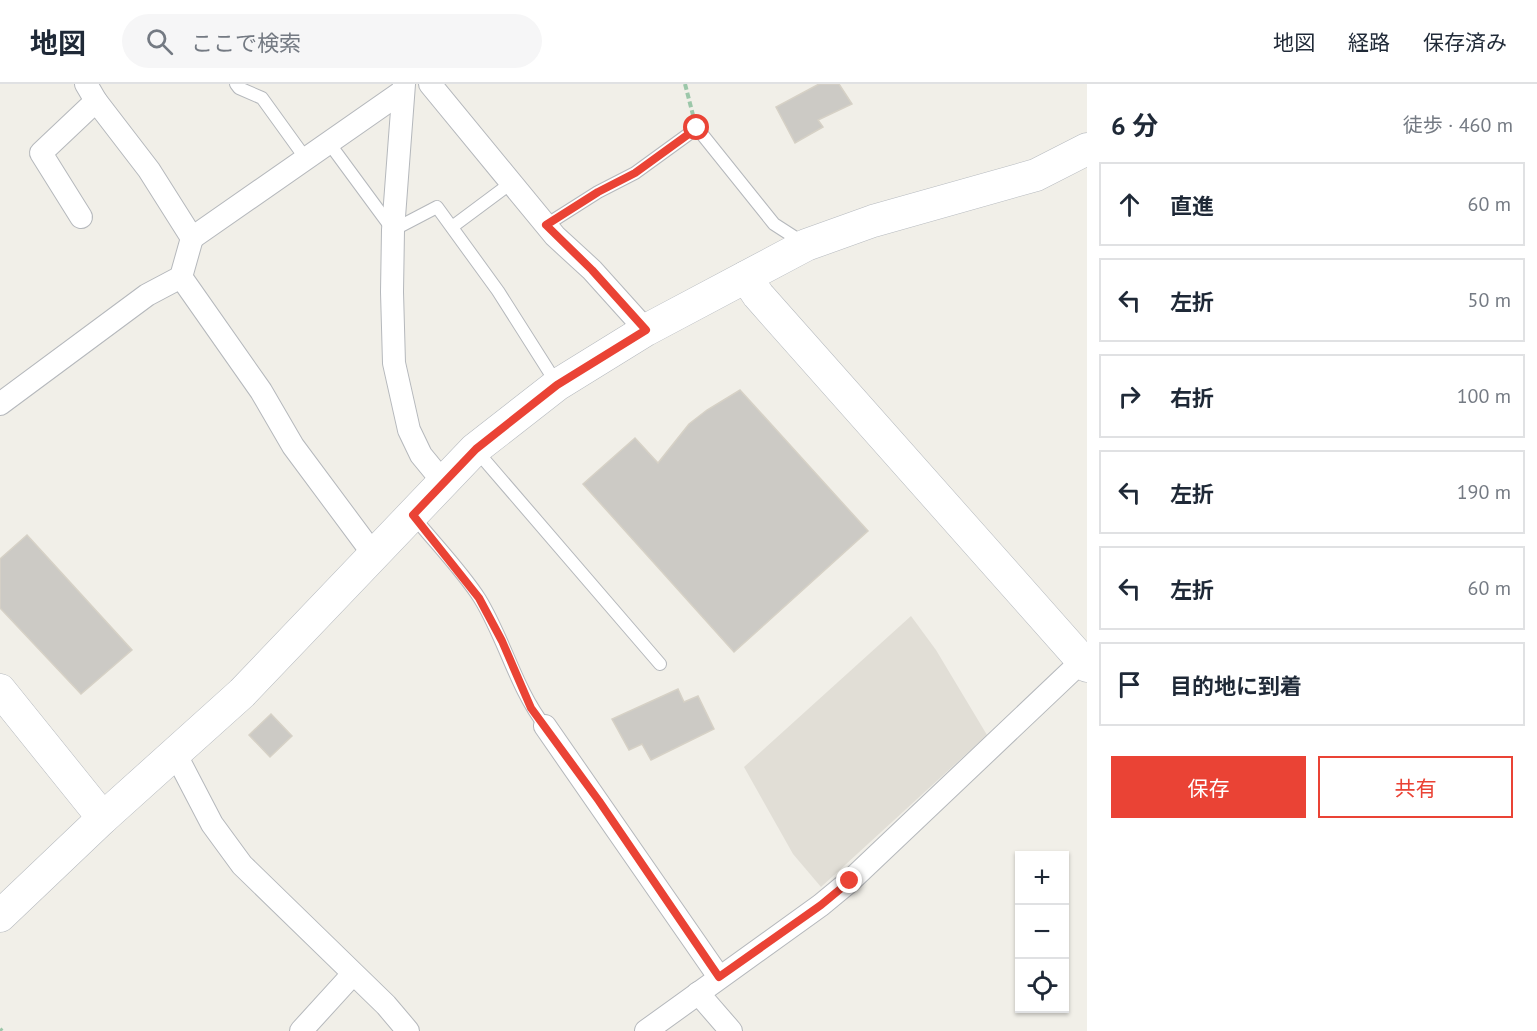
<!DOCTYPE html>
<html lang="ja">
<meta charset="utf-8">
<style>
body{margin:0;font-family:"PT Sans","Noto Sans JP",sans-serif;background:#f6f6f7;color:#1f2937}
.controls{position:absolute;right:18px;bottom:18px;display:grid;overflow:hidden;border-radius:0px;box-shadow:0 2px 4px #0004}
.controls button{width:54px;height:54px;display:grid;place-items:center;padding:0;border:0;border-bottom:2px solid #e0e1e3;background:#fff;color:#1f2937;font:30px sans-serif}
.stop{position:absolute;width:18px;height:18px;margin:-14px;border:4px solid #ea4335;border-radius:50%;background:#fff}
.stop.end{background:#ea4335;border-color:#fff;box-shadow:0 2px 6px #0008}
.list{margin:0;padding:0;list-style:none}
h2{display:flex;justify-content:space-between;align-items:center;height:78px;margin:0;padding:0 24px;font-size:26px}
h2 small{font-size:20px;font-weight:400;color:#747a83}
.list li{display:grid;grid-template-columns:39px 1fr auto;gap:18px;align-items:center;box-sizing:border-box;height:84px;margin:0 12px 12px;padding:0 12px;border:2px solid #e0e1e3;border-radius:0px}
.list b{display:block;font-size:22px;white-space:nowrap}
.list em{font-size:20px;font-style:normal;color:#747a83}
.actions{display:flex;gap:12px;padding:18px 24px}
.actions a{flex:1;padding:14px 0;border:2px solid #ea4335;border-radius:0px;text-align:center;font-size:21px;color:#ea4335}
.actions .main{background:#ea4335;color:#fff}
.icon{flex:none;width:33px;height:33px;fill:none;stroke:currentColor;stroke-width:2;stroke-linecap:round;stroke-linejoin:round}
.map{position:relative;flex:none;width:1087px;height:947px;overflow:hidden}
header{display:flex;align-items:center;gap:36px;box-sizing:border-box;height:84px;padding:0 30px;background:#fff;border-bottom:2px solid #e0e1e3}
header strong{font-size:28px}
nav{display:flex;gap:33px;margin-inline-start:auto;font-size:21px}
.search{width:420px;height:54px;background:#f6f6f7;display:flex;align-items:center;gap:15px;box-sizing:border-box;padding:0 21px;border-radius:33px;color:#747a83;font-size:22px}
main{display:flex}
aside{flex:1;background:#fff}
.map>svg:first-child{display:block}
</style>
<header>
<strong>地図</strong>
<div class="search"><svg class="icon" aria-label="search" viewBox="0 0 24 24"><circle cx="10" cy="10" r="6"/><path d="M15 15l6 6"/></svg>ここで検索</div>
<nav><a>地図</a><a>経路</a><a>保存済み</a></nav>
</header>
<main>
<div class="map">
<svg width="1087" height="947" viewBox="0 0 1087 947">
<rect width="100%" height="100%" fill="#f1efe8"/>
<polygon fill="#e1ded6" points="911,532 936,566 987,651 821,803 793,770 744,683"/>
<g fill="#cccac5" stroke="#d6d1c6" stroke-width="1.5">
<polygon points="819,0 839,0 852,20 818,36 823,43 795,59 776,23"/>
<polygon points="740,306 868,447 734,568 583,400 635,354 658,379 689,340 707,326"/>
<polygon points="27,451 132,566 81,610 0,524 0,475"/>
<polygon points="678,605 684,618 698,612 714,645 651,676 642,660 629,666 612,635"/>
<polygon points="271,630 292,652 270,673 249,651"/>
</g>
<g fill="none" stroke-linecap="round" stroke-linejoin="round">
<defs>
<g id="lane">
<polyline points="236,0 239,4 262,14 306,75"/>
<polyline points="329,59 393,146 437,123 498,207 557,300"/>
<polyline points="546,141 598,108 635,89 697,44 774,140 805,160"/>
<polyline points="452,143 511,99"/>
<polyline points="475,365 660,580"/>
<path d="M413,432C434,458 463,488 480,515C505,556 516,605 545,642"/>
</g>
<g id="street">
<polyline points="404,0 393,146 392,208 394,279 409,346 421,371 444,399"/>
<polyline points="430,0 555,152 592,186 646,246"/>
<polyline points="81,133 41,69 96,17"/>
<polyline points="192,154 403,7"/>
<polyline points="181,193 261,307 293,362 374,471"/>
<polyline points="0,320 147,211 181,193 192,154 149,86 96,17 86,0"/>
<polyline points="545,642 719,893"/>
<polyline points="175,669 212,740 242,781 386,921 408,947"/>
<polyline points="698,909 731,947"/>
<polyline points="301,947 352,891"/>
<polyline points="646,947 821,821 850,797 1082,577"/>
</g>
<g id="secondary">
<polyline points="746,193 758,211 1087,582"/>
<polyline points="0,606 103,734"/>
<polyline points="0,832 103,734 242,609 475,365 557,301 646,246 806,161 873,137 1036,91 1087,65"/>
</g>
</defs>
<use href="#lane" stroke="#b5b8bc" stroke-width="14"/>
<use href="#street" stroke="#b5b8bc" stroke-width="24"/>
<use href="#secondary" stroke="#b6babf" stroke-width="33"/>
<g stroke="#9cc7a9" stroke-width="4" stroke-dasharray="6 3" stroke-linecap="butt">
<polyline points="685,0 693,31"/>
<polyline points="0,945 2,947"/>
</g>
<use href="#lane" stroke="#fff" stroke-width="12"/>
<use href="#street" stroke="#fff" stroke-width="22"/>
<use href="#secondary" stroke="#fff" stroke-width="32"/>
</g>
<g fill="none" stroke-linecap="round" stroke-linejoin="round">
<polyline stroke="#ea4335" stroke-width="8" points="697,44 635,89 598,108 546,141 592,186 646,246 557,301 476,365 413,431 479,514 502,557 531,624 599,717 719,893 821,821 850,797"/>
</g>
</svg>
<div class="controls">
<button>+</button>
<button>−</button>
<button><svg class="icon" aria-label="locate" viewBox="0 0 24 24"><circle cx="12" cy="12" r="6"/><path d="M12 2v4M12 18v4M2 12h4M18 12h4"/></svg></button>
</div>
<div class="stop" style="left:697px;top:44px"></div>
<div class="stop end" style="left:850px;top:797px"></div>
</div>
<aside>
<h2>6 分<small>徒歩 · 460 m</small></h2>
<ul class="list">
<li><svg class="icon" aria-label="ahead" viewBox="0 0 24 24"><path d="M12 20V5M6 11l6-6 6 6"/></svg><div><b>直進</b></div><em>60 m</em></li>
<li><svg class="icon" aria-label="left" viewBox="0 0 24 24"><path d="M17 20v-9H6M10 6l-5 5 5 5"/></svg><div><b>左折</b></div><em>50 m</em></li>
<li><svg class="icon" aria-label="right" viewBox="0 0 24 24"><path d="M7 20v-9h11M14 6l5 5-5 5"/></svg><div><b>右折</b></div><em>100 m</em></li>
<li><svg class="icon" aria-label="left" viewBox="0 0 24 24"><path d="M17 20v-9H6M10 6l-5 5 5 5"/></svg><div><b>左折</b></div><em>190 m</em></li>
<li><svg class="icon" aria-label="left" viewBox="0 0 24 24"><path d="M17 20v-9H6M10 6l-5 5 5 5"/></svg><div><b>左折</b></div><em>60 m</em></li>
<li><svg class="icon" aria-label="arrive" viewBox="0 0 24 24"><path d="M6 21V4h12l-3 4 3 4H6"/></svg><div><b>目的地に到着</b></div></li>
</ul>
<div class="actions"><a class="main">保存</a><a>共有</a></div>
</aside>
</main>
